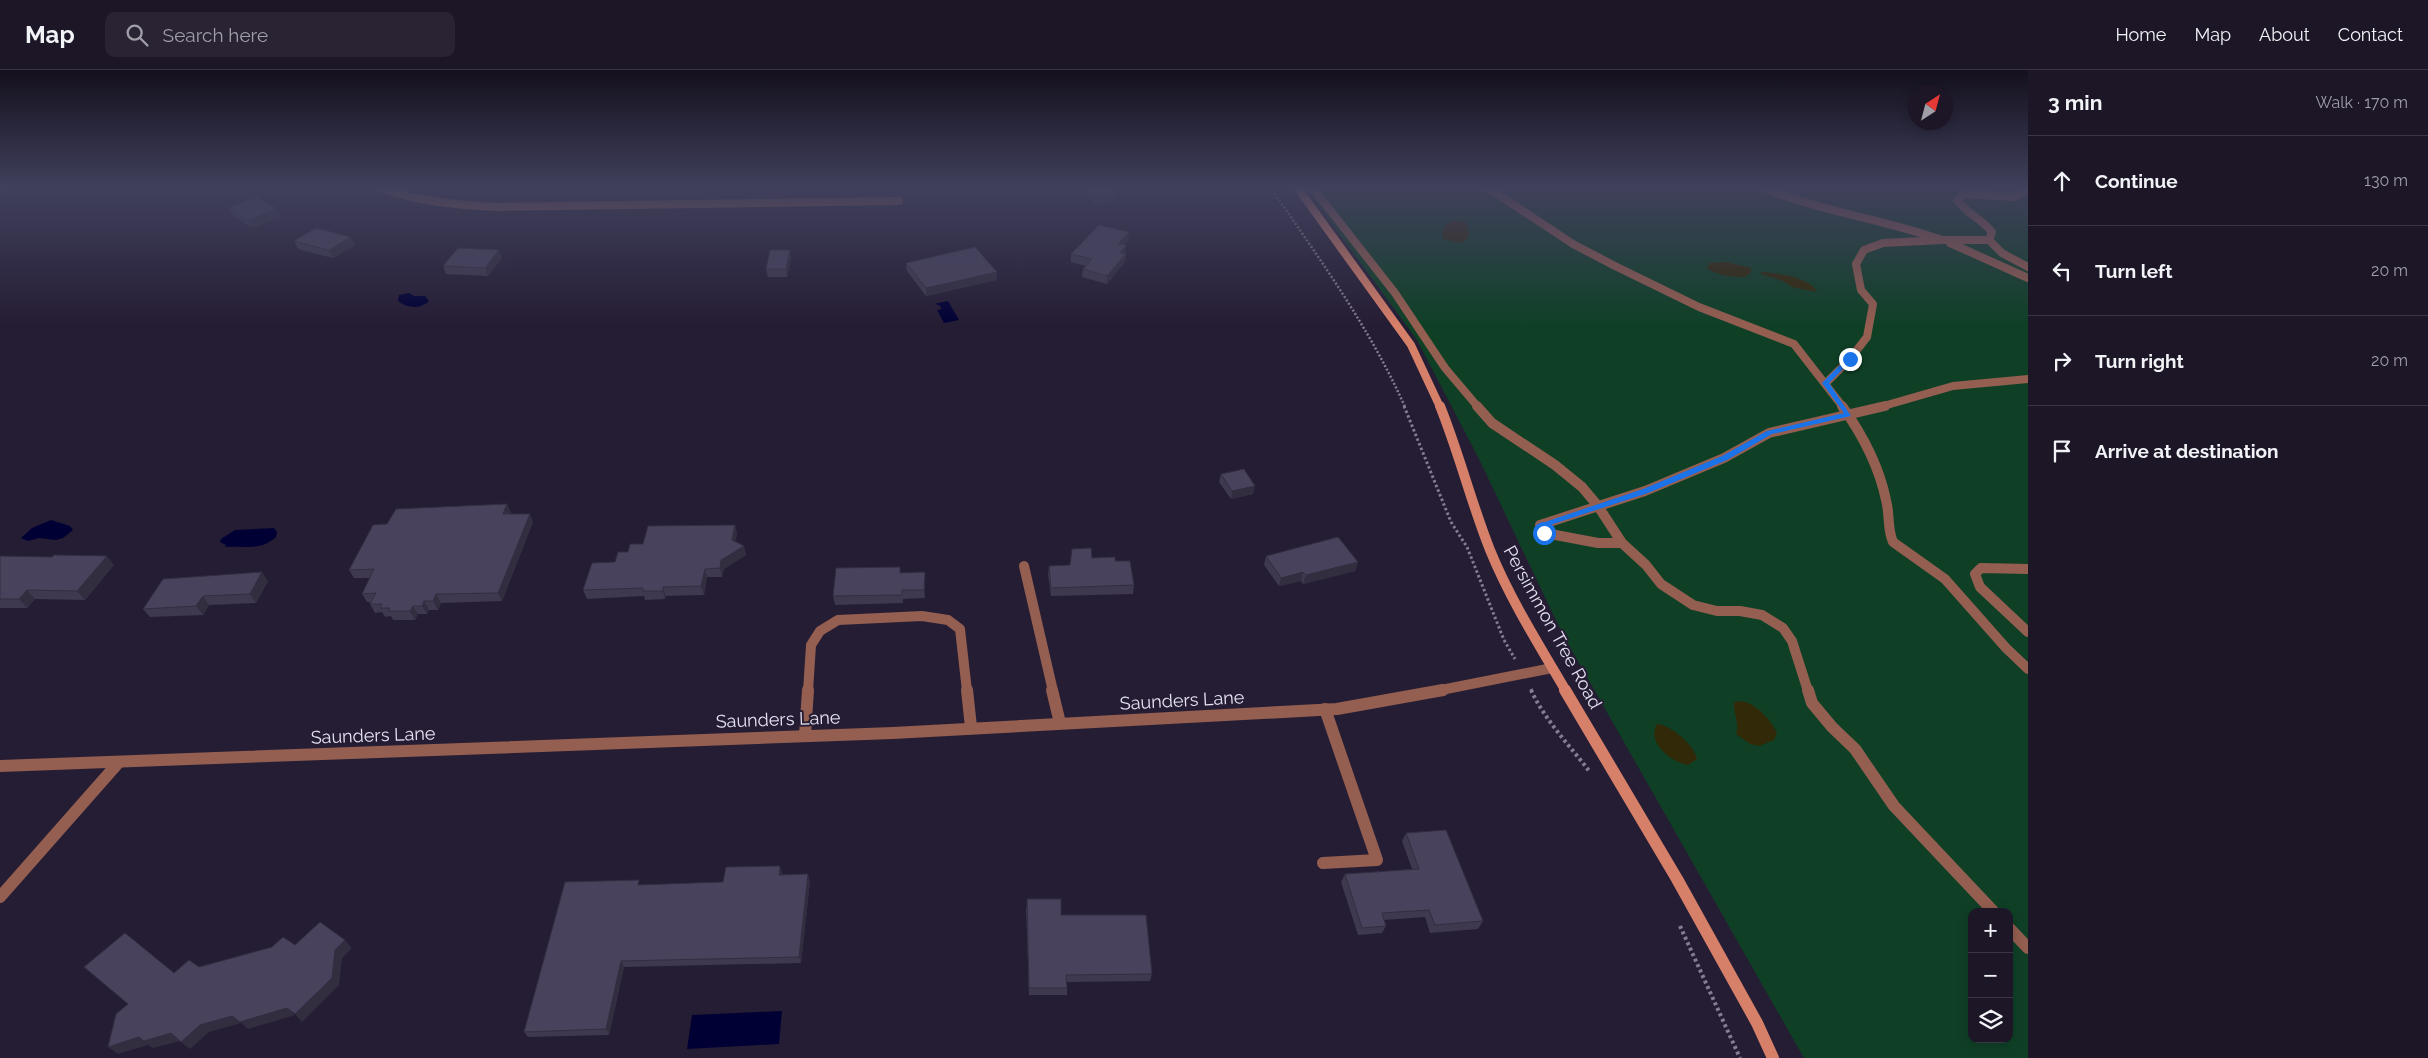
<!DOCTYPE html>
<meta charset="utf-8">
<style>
body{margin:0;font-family:Raleway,sans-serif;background:#292333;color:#f1f3f6}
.controls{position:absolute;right:15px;bottom:15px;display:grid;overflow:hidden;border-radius:10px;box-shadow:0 2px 12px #0003}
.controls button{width:45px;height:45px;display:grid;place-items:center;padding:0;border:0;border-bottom:1px solid #3a3544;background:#1c1627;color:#f1f3f6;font:25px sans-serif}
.compass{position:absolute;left:1908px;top:15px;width:45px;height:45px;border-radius:50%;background:#1c1627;box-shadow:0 2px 12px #0003;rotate:36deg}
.stop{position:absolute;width:15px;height:15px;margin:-11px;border:4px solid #1a73e8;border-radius:50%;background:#fff}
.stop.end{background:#1a73e8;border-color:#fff;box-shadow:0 1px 5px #0008}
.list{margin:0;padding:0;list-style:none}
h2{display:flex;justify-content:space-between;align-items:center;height:65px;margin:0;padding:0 20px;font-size:21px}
h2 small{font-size:16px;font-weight:400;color:#a09fa7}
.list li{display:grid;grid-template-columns:32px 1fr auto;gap:15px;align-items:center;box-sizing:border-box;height:90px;padding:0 20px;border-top:1px solid #3a3544}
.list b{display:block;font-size:19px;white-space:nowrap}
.list em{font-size:16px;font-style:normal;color:#a09fa7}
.icon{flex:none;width:28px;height:28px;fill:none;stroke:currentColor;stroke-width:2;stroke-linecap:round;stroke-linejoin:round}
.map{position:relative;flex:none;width:2028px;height:988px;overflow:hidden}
header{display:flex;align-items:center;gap:30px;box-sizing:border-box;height:70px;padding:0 25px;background:#1c1627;border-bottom:1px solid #3a3544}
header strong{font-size:24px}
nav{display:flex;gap:28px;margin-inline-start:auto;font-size:18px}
.search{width:350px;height:45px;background:#292333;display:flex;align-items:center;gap:12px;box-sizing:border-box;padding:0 18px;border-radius:10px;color:#a09fa7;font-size:19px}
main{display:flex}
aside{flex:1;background:#1c1627}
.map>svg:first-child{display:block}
</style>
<header>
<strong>Map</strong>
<div class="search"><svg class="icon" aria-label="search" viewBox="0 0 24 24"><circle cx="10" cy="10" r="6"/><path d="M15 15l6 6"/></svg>Search here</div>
<nav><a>Home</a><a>Map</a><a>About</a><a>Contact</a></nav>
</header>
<main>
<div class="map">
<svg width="2028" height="988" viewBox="0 0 2028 988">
<rect width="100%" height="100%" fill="#251d34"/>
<path fill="#0f4026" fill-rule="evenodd" d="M1305,117H2028V988H1804L1563,565L1480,391L1417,270ZM1972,842H2009V969H1972Z"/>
<g fill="#312907">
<polygon points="1453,151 1462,151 1467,153 1469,164 1467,169 1460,173 1443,169 1442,162 1447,154"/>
<path d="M1727,192L1751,198V202L1745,207C1731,207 1719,206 1707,198L1710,193Z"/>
<path d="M1761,202C1777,203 1810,207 1817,222L1792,217L1783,211L1761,204Z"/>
<path d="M1738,631C1755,631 1770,649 1777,663L1774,670L1759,676L1750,674L1736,664C1740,654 1733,643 1734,633Z"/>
<path d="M1657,654C1671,655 1694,675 1697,689L1688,695C1672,692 1646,673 1657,654Z"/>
</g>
<g fill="#000034">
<path d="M409,223L414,226H425L429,231C420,240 407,238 398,231L399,225Z"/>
<polygon points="948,231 959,250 944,253 937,240 942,239 939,235 934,234"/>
<polygon points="51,450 70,456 73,460 63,468 56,470 39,468 28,471 21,468 32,458"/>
<path d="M274,458L277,462L276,467C261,481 243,476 225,477L226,475L220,472L221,469L235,460Z"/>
<polygon points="782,941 779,974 687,979 692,945"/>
</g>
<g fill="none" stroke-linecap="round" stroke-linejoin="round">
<path stroke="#837d91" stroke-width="2.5" stroke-dasharray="2 2" stroke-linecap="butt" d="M1270,117C1319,188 1370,258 1405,337"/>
<g stroke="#837d91" stroke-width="3" stroke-dasharray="2.5 2.5" stroke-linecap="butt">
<polyline points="1404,336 1451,452 1467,477 1504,570 1515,589"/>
<polyline points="1531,619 1532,621"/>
</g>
<g stroke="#837d91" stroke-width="4" stroke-dasharray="3 3" stroke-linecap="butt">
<path d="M1531,620C1544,649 1570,676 1590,702"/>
<polyline points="1680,856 1740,988"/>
</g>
<g stroke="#945e50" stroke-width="8">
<polyline points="1312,117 1395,223 1445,298 1478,337"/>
<polyline points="1487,117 1573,174 1615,196 1699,237 1794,274 1843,337"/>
<path d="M1761,117C1819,141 1882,149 1942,170L1883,173L1864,180L1856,194L1861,220L1873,234L1867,267L1850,289L1826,313"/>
<path d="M1942,170H1989L1992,162C1982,149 1966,143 1957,130L1964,124L2014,127L2028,120"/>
<polyline points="1989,170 2002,183 2028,197"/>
<polyline points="1950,173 2028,208"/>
<polyline points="1880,337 1953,316 2028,309"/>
</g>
<g stroke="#945e50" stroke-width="10">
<polyline points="1477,336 1492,353 1555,395 1582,417 1598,436 1622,473 1646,495 1661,514 1693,535 1717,541 1740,541 1762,545 1783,558 1792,571 1808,621"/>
<path d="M1842,336C1862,364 1879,396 1886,430C1890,444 1887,459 1893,472L1945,509L2006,578L2028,599"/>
<polyline points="1622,473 1598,473 1545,463 1540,455 1645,421 1724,388 1769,363 1885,336"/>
<polyline points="1024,496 1053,621"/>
<polyline points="2028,499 1981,498 1975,504 1980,517 2028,562"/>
<polyline points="808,621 811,575 820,561 838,550 922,546 948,550 960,559 967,621"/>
</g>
<g stroke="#945e50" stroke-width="12">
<polyline points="967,620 971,657"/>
<polyline points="1052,620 1060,653"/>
<polyline points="1808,620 1812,633 1832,657 1855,679 1894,736 1994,842"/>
<polyline points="805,665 808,620"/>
<polyline points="1323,793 1377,790 1325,639"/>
<polyline points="0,827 119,692"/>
<polyline points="2009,858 2028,878"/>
</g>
<g stroke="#945e50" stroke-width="8">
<polyline points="0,117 2,117"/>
<path d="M377,117C416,131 455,135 496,137L899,131"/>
</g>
<polyline stroke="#945e50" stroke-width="10" points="1436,621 1552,598"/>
<polyline stroke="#945e50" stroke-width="12" points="0,696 893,663 1337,639 1443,620"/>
<polyline stroke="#d67f69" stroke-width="8" points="1297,117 1411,275 1440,337"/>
<path stroke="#d67f69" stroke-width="10" d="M1440,336C1459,383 1471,432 1490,480C1510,529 1539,575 1566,621"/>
<polyline stroke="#d67f69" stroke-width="12" points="1565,620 1677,809 1757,953 1773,988"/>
</g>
<g fill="#3e394f">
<polygon points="1074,117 1110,117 1115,131 1094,134 1083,119 1077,120"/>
<polygon points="228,138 281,147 252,158 233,146"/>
<polygon points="351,167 355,175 333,188 298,179 294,171"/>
<polygon points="1128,170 1124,175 1126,175 1125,184 1126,184 1125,192 1107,214 1082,207 1083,199 1086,196 1071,192 1071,184"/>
<polygon points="499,180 502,188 488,206 446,204 443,196"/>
<polygon points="791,188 787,207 768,207 766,199"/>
<polygon points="906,193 997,202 997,210 926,226 907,201"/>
<polygon points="1221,404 1253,424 1231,429 1219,412"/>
<polygon points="507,434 511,443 510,444 533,452 502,531 441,533 438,540 429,540 427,544 418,544 415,550 393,550 391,546 385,547 382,542 375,543 370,534 371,532 367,532 362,524 370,508 354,508 349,500 387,454"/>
<polygon points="735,455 737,464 735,471 744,476 746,485 724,499 722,507 707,507 704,525 666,526 665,529 645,530 644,526 587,529 583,520 615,492 628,482 643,474"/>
<polygon points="0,486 114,495 85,530 35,529 27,538 0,538"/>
<polygon points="1266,486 1358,492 1355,501 1303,514 1301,511 1279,516 1264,495"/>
<polygon points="1092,488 1115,491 1134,515 1133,524 1051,526 1048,504 1049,496 1070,495"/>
<polygon points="925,502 925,528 903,529 903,533 835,535 833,526 901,503"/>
<polygon points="268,511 256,533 209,535 203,545 150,547 143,539"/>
<polygon points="1406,763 1483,851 1478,859 1430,863 1425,847 1384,850 1386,856 1382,863 1358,865 1341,812 1345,804 1412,799 1402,771"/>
<polygon points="782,802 782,805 810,811 801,893 624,897 609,965 528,967 524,962 641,815 723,812"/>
<polygon points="1026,837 1061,845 1152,904 1150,911 1067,912 1067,925 1029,925"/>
</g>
<g fill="#322e40">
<polygon points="1077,117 1083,117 1083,119 1077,120"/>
<polygon points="1115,123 1115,131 1094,134 1095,126"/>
<polygon points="277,139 281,147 252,158 248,150"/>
<polygon points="1129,162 1128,170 1118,182 1118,174"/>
<polygon points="351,167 355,175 333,188 329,180"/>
<polygon points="1126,175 1125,183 1119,191 1120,183"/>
<polygon points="499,180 502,188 488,206 485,198"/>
<polygon points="790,180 791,188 787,207 786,199"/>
<polygon points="1126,184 1125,192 1107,214 1107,206"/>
<polygon points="997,202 997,210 926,226 926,218"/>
<polygon points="1255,416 1253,424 1231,429 1232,421"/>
<polygon points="507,434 511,443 507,453 503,444"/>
<polygon points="530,444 533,452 502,531 498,523"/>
<polygon points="735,455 737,464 734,478 732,470"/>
<polygon points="744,476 746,485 724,499 722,507 720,498 721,490"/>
<polygon points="107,486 114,495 85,530 77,521"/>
<polygon points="1358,492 1355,501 1303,514 1306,505"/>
<polygon points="705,499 707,507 704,525 701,516"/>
<polygon points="262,502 268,511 256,533 250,524"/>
<polygon points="925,502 925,528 924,520"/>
<polygon points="1303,502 1301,511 1279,516 1281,508"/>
<polygon points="663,517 666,526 665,529 663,521"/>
<polygon points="27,520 35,529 27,538 19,529"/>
<polygon points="436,524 441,533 438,540 433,531"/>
<polygon points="203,526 209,535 203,545 196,536"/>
<polygon points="424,531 429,540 427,544 422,536"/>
<polygon points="413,536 418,544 415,550 410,541"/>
<polygon points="780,796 782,802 781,811 779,805"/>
<polygon points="808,804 810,811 801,893 799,887"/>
<polygon points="345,870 352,878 342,888 339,915 302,952 295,944 335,880"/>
<polygon points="621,891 624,897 609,965 606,959"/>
<polygon points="287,938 295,945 248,959 240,952"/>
<polygon points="232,946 241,953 209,962 190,979 181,972 200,955"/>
<polygon points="171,963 180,971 153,978 148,975 118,984 108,977 139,967"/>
</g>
<g fill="#48425c" stroke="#322e40">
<polygon points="1087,117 1110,117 1115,123 1095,126"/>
<polygon points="257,127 277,139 248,150 228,138"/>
<polygon points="1099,155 1129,162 1118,174 1126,175 1120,183 1126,184 1107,206 1083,199 1092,189 1071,184"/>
<polygon points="316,158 351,167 329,180 294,171"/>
<polygon points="975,177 997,202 926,218 906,193"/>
<polygon points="458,178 499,180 485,198 443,196"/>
<polygon points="770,180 790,180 786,199 766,199"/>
<polygon points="1244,399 1255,416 1232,421 1221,404"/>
<polygon points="507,434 503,444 530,444 498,523 436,524 433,531 424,531 422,536 413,536 410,541 388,541 390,538 380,538 382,534 370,534 376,523 362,524 374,499 349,500 373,455 387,454 396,439"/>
<polygon points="735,455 732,470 744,476 721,490 720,498 705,499 701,516 663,517 663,521 643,521 643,518 583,520 592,493 615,492 618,482 628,482 630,474 643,474 648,456"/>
<polygon points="1338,467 1358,492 1306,505 1303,502 1281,508 1266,486"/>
<polygon points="1091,478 1092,488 1115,487 1115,491 1130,491 1134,515 1051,518 1049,496 1070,495 1072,479"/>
<polygon points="54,485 107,486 77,521 27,520 19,529 0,529 0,486 52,487"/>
<polygon points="900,497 900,503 925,502 924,520 902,520 902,525 833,526 836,498"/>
<polygon points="262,502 250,524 203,526 196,536 143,539 163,509"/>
<polygon points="1446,760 1483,851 1435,855 1429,840 1382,843 1386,856 1362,858 1345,804 1419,799 1406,763"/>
<polygon points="780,796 779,805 808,804 799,887 621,891 606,959 524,962 565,812 639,810 638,815 723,812 726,797"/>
<polygon points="1027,829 1061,829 1061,845 1146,845 1152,904 1066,905 1067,918 1029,918"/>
<polygon points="320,852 345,870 335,880 332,908 295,944 287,938 240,952 232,946 200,955 181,972 171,963 144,971 139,967 108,977 116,944 128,934 84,897 125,863 174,903 189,890 199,897 272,877 283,867 295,875"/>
</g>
<linearGradient id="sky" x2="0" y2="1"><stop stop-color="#14101d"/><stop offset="0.46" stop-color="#40405c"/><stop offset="1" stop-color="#40405c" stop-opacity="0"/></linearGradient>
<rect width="2028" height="255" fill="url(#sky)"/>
<polygon fill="#1a73e8" points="1848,287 1853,289 1829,313 1851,346 1772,364 1727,390 1648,423 1544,457 1548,463 1547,465 1542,465 1536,455 1643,419 1722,386 1767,361 1844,343 1822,313"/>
<g text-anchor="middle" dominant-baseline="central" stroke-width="4" stroke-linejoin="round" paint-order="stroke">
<g font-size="18" fill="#e6e2f2" stroke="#251d34">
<text transform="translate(1553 557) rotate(61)">Persimmon Tree Road</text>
<text transform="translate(1182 630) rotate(-3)">Saunders Lane</text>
<text transform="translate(778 649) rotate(-2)">Saunders Lane</text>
<text transform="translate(373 665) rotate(-2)">Saunders Lane</text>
</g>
</g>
</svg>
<div class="controls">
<button>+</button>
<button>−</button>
<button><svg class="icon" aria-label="layers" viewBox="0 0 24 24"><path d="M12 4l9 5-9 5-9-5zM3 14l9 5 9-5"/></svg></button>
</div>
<svg class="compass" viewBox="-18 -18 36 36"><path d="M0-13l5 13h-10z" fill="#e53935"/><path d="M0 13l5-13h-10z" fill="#a09fa7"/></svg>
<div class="stop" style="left:1544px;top:463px"></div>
<div class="stop end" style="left:1850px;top:289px"></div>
</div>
<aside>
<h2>3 min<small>Walk · 170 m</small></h2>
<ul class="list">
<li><svg class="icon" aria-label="ahead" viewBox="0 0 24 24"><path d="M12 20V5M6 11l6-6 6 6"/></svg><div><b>Continue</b></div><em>130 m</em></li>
<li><svg class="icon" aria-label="left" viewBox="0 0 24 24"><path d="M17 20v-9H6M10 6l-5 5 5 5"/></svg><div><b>Turn left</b></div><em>20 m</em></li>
<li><svg class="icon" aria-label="right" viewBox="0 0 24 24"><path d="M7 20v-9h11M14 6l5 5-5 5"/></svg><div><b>Turn right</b></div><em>20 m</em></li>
<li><svg class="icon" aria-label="arrive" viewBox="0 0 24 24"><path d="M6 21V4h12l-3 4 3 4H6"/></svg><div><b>Arrive at destination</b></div></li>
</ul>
</aside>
</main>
